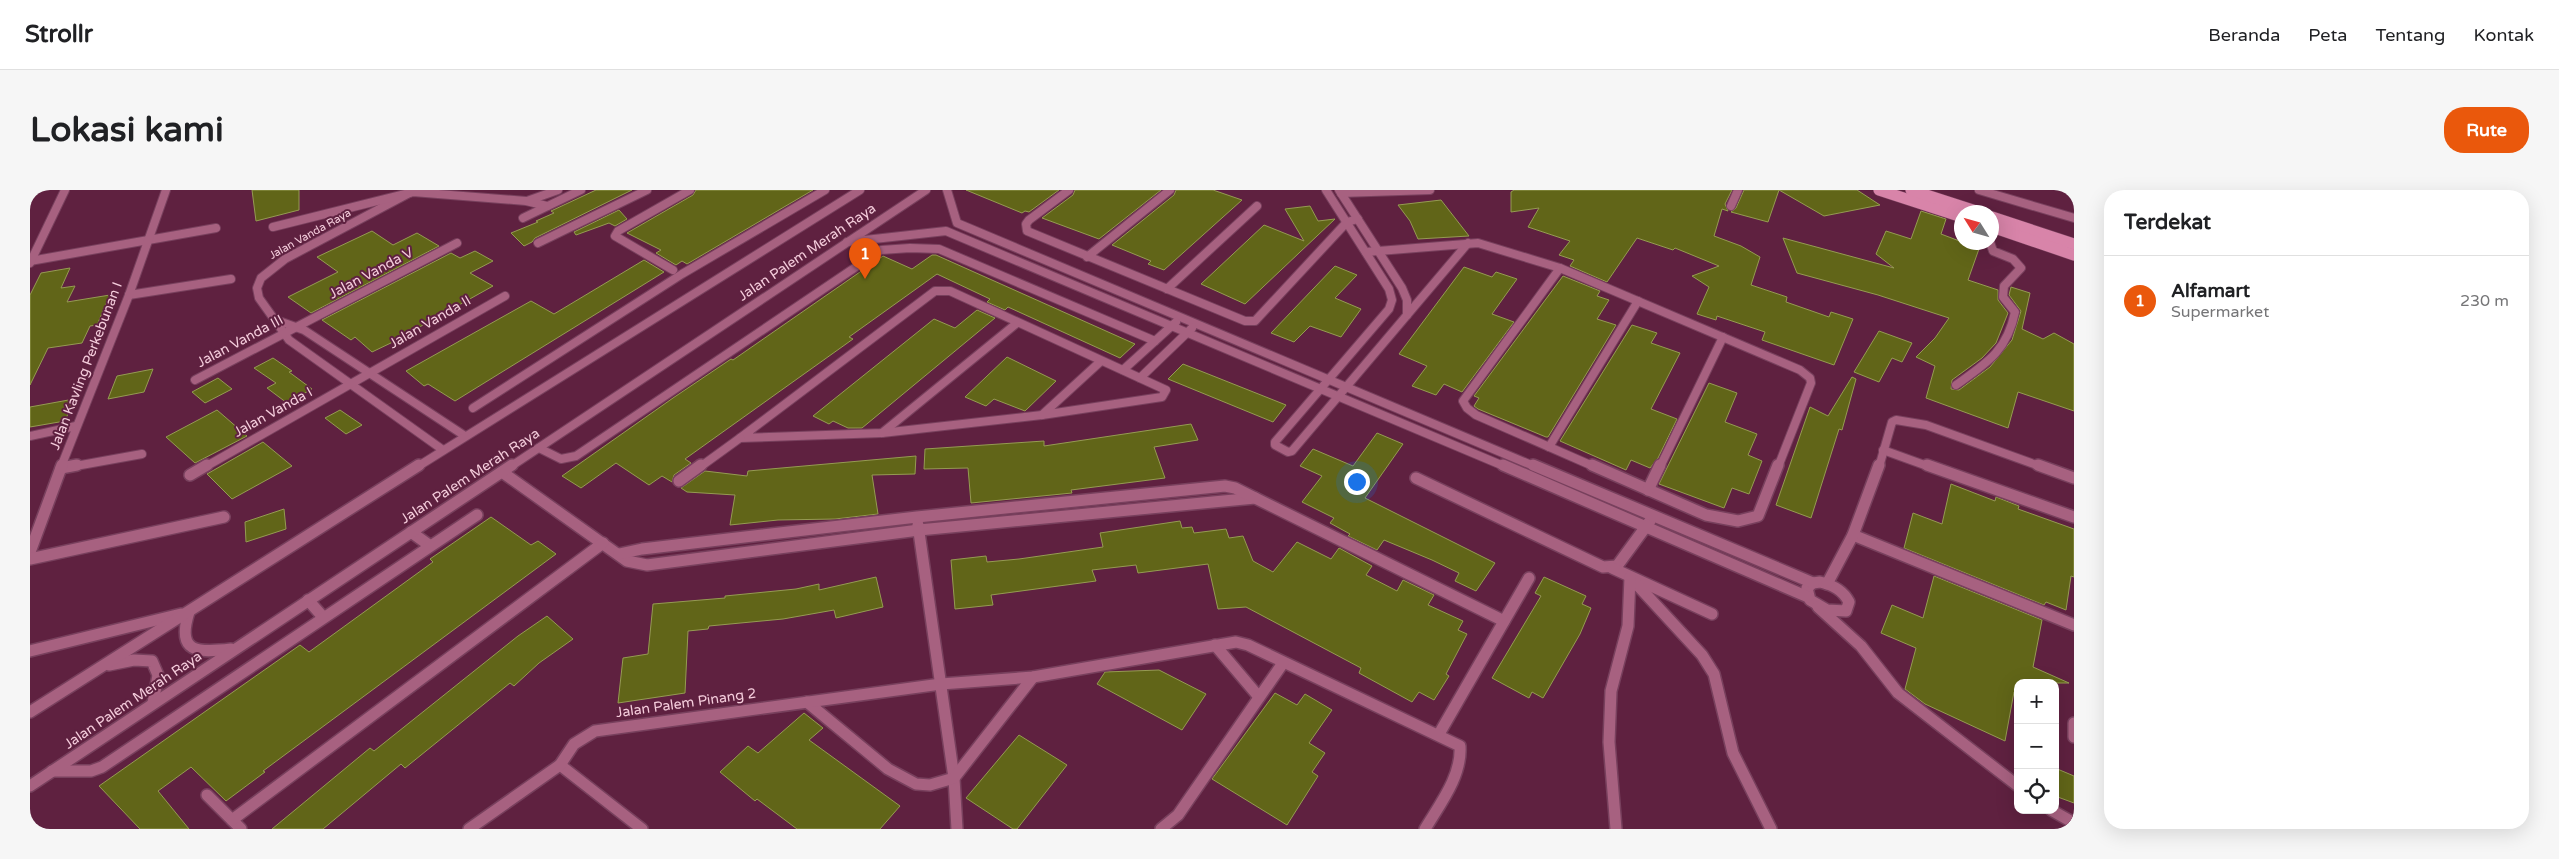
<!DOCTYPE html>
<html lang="id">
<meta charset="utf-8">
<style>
body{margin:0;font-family:"Varela Round",sans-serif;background:#f6f6f6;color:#202124}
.controls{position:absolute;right:15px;bottom:15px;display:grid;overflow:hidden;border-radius:10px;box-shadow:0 5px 20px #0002}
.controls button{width:45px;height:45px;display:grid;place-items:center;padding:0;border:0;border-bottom:1px solid #e0e0e0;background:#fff;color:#202124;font:25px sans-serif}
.compass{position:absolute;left:1924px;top:15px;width:45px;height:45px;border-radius:50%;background:#fff;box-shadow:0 5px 20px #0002;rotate:307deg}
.you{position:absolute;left:1326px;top:291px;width:18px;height:18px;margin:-12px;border:4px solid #fff;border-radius:50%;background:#1a73e8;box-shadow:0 0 0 8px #1a73e833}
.badge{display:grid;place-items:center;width:32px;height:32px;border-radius:50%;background:#ea580c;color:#fff;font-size:16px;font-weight:700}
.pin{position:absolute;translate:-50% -41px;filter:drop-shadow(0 1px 2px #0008)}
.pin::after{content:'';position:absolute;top:26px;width:18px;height:15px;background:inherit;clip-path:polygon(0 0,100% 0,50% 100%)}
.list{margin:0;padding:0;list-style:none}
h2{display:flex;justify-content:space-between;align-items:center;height:65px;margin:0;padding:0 20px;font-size:21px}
h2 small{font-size:16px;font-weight:400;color:#757577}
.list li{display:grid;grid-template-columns:32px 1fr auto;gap:15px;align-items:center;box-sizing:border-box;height:90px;padding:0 20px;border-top:1px solid #e0e0e0}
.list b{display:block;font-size:19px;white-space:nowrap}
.list p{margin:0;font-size:16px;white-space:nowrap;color:#757577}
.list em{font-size:16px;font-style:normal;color:#757577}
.icon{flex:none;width:28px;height:28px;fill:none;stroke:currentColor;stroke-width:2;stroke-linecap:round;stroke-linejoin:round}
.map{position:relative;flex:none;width:2044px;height:639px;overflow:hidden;border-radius:20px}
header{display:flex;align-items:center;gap:30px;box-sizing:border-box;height:70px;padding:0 25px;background:#fff;border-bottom:1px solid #e0e0e0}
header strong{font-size:24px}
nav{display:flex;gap:28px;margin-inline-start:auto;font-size:18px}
.intro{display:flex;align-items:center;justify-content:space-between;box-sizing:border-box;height:120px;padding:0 30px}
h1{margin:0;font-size:35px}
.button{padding:12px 22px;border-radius:20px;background:#ea580c;color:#fff;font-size:18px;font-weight:700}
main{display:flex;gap:30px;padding:0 30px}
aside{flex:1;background:#fff;border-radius:20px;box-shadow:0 5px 20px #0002}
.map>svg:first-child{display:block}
</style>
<header>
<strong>Strollr</strong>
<nav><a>Beranda</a><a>Peta</a><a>Tentang</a><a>Kontak</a></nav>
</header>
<div class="intro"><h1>Lokasi kami</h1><a class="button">Rute</a></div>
<main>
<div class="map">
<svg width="2044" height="639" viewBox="0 0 2044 639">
<rect width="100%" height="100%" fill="#5f2140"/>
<g fill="#616518" stroke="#959b52">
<polygon points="222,0 269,0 269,20 226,31"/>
<polygon points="566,0 602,0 505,48 502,52 494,56 481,43 508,32 506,31 524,23 521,21"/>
<polygon points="666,0 783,0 657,74 652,71 646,75 626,63 631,60 597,43 663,5"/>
<polygon points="936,0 1029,0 999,22 995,21 992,23"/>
<polygon points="1045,0 1131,0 1069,49 1012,28 1043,5"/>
<polygon points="1146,0 1183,0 1212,10 1134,80 1118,74 1121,71 1082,55 1144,5"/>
<polygon points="1484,0 1702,0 1695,14 1698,21 1692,19 1684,46 1711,56 1730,67 1721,95 1757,107 1756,112 1799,127 1801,122 1823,129 1804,175 1732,150 1735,142 1687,126 1686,130 1667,124 1679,97 1662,86 1689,76 1645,58 1643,60 1607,48 1577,92 1540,76 1544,70 1529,65 1540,51 1498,37 1509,18 1481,22 1481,2"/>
<polygon points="1714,0 1749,0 1738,32 1701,22 1706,18"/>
<polygon points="1749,0 1827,0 1850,15 1794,26"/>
<polygon points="1411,10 1439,46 1388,49 1380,31 1368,15"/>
<polygon points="1280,16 1288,31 1305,29 1215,114 1171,94 1234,35 1274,51 1255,19"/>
<polygon points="589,20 597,29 585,36 579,33 546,45 544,42"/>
<polygon points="1891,21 1916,29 1911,44 1932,52 1950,56 1938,90 1968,100 1968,110 1978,123 1966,153 1952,168 1922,190 1921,199 1929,200 1960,177 1982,150 1991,121 1979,105 1981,97 2000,103 1992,139 2013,149 2024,143 2044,154 2044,221 1988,202 1978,238 1896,208 1905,176 1886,167 1905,148 1919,128 1848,105 1767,83 1753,48 1864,78 1846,64 1856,41 1881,49"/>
<polygon points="342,41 363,55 387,43 409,56 281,123 258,107 308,82 287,67"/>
<polygon points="445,61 463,71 440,83 463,96 386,139 389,141 367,152 365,151 342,162 325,147 321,150 292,130 421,63 430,68"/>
<polygon points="902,65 906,65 1105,154 1090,168 978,117 975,120 957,112 960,109 907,84 819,147 823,149 655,269 661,273 644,285 642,292 632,286 619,295 586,273 551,298 532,286 643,208 701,169 703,170 853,66 882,79"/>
<polygon points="614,70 634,82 425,211 398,194 394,196 376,181 501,111 524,124"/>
<polygon points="1305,76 1327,85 1305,108 1331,119 1311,147 1280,136 1264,152 1241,143"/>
<polygon points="1434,77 1462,87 1466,82 1487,89 1462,124 1484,132 1432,202 1414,194 1406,205 1382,196 1397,176 1369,164"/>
<polygon points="40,78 31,98 45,96 37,112 80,105 67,135 60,136 52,153 18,158 0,195 0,105 11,83"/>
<polygon points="1533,86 1570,101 1567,106 1579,110 1567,129 1586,135 1518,247 1516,247 1448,219 1444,216 1449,208 1444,206"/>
<polygon points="947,120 965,128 832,238 818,238 803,231 799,234 783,226 904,129 925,138"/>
<polygon points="1602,135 1627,143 1621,153 1650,163 1621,219 1647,229 1628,268 1620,278 1601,270 1596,280 1530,251"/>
<polygon points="1849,141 1882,153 1872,172 1862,168 1849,192 1824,182"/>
<polygon points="977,167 1026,191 995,221 964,209 956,216 935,207"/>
<polygon points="243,168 262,181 259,182 282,199 257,213 237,198 246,193 224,178"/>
<polygon points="1153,174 1256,215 1243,232 1138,189"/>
<polygon points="123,179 114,202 78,209 87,186"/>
<polygon points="1822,187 1826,189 1812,240 1809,239 1781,328 1746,315 1780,217 1798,226"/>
<polygon points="188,188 202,199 175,213 162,202"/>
<polygon points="1679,193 1707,203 1695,232 1727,244 1718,265 1732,271 1719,304 1702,298 1694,318 1629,294"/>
<polygon points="44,209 35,231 0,237 0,217"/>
<polygon points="187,220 217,246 165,273 136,247"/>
<polygon points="310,220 332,235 316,244 295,228"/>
<polygon points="1161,234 1168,250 1124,257 1135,288 1041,300 1042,303 941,313 938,278 894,279 895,259 1014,251 1014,256"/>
<polygon points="1347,243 1373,254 1335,308 1465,373 1446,401 1425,391 1429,383 1402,370 1354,350 1347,360 1318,346 1320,344 1300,333 1304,328 1272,312 1292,286 1270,276 1283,259 1323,276"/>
<polygon points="233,252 262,276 202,309 177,284"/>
<polygon points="886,266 885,284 842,285 848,324 805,329 748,330 700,335 705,305 657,302 651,298 675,281 717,286 718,281"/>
<polygon points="1921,294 1965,311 1966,307 1989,316 1988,319 2044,339 2044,387 2041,386 2036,420 2016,412 2014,415 1874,358 1883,323 1912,334"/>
<polygon points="254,319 256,339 216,352 215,332"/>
<polygon points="461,327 501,355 508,351 526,364 233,581 235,582 196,611 161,577 128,601 159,639 110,639 69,596 270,455 279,462 403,372 400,369"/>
<polygon points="1150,331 1152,338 1162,337 1164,343 1196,339 1199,348 1213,346 1223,371 1243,382 1267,352 1301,369 1309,358 1342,376 1336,385 1367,401 1373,390 1404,405 1398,415 1433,431 1428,440 1437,444 1416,484 1419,486 1404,510 1389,502 1382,512 1329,483 1331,478 1216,417 1188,419 1178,374 1108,383 1106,375 1062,380 1066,391 961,405 963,415 925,419 921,370 956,366 957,372 989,369 1073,357 1070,343"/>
<polygon points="1904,386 2012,430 2003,477 2039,493 1988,493 1988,503 1984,502 1975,551 1895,514 1875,499 1886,458 1851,443 1862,415 1893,428"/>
<polygon points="846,387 853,417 806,428 804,420 753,429 679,436 678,439 658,441 655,503 588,513 593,468 618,464 623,414 695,408 695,406 766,399 789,394 789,400"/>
<polygon points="1514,387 1556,406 1552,414 1561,418 1550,444 1513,508 1502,502 1499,508 1462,488 1511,406 1505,403"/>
<polygon points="517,426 543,449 509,473 484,496 480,493 375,578 371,574 293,639 242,639 340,558 344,561 488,446"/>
<polygon points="1129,480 1176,504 1152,540 1067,494 1075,482"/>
<polygon points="1245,503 1267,515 1275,504 1302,520 1279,553 1295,563 1282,582 1288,586 1257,635 1182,589"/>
<polygon points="774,523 793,538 779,550 870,616 850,639 767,639 727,609 725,611 690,582 718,556 728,563"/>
<polygon points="989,545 1037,575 987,639 983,639 936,608"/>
<polygon points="2025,578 2044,586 2044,613 2025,606"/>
</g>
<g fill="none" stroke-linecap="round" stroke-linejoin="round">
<defs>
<g id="service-far1">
<polyline points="1949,0 2044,28"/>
<polyline points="1701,16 1708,0"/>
<polyline points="643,80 585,46 588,41 660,0"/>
<polyline points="443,218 652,84 795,0"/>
<polyline points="1853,260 1900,277"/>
<polyline points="1849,277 1862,232 1866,230 1896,235 2012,277"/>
</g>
<g id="service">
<polyline points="1897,275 2044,327"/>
<polyline points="2008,275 2044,288"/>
<polyline points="1386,288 1573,377 1587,376 1620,331"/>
<polyline points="1823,345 2044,435"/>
<polyline points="1582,378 1682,424"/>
<polyline points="1600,387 1672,465 1684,484 1703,563 1741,639"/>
<path d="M1790,392C1803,395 1813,400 1819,412L1816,421L1797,420L1780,410L1777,398L1783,393Z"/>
<polyline points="1797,394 1823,345 1849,275"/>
<polyline points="1788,417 1831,456 1868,503 1988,596"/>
<polyline points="0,461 151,424"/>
<polyline points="2044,533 2044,547"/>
<polyline points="2021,620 2044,633"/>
<polyline points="1586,639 1579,552 1581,501 1598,436 1600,387"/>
</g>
<g id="minor-far1">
<polyline points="385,0 255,69 231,88 227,98 229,108 259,150 413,260"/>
<polyline points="917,0 927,33 1506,277"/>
<polyline points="1039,0 999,30 996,34 997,41 1215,131 1225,131 1317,32 1328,29"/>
<polyline points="1296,0 1359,99 1362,110 1359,119 1245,252 1245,255 1258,262 1262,261 1438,53"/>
<polyline points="1309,0 1372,98 1377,110 1377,125"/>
<polyline points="1311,3 1400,0"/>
<polyline points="497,11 528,0"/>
<polyline points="493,28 551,0"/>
<polyline points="243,37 383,2 496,11 517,16"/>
<polyline points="817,52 916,41 1476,277"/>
<polyline points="508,53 617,0"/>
<polyline points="1336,62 1448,53 1530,78"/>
<polyline points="1057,67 1140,0"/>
<polyline points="0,71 186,38"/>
<polyline points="1137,99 1227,16"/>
<polygon points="905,101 920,101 1136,200 1132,207 1012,225 852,243 710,248"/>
<polyline points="99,105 201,89"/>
<polyline points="246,130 274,140 435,246"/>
<polyline points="1093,180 1146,132"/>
<polyline points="1110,188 1162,138"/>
<polyline points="165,190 427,53"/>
<path d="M1926,195C1957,173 1977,161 1985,122L1973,107L1974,96L1991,78L1983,69L1963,61L1960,52"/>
<polyline points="1012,225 1071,171"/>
<polyline points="852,243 987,133"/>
<polyline points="0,246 46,236"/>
<polyline points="1519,257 1608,111"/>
<polyline points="509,258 531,269 546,266 851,60 880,58 909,59 1125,151"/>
<polyline points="31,277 99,105 136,0"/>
<polyline points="40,277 112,264"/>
<polyline points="175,277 475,106"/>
<polyline points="670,277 710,248"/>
<polyline points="1565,277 1446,225 1437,218 1433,211 1530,78 1770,180 1780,188 1781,193 1748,277"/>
<polyline points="1630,277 1693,147"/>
</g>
<g id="minor">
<polyline points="1473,275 1778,407"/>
<polyline points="1503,275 1783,393"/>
<polyline points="1562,275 1676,325 1708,331 1728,326 1748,275"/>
<polyline points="31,278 47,275"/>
<polyline points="472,282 597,371 617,375 889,340 1225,308"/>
<polyline points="160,285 177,275"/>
<polyline points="649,291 671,275"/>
<polyline points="1618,300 1630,275"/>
<polyline points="888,335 924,588 927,639"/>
<polyline points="381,342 399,355"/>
<polyline points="0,362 32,275"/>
<polyline points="589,364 612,359 887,327 1195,296 1205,298 1474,431"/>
<polyline points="0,369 194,327"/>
<polyline points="278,410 293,427"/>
<polyline points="1185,455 1229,507"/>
<polyline points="777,512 858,579 886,594 900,595 924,588 1003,487"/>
<polyline points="1409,544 1499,388"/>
<polyline points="530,575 612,639"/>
<polyline points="22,581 61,581 72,577 447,325"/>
<polyline points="177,605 211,639"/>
<polyline points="202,630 573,353"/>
<path d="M439,639L530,575L544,554L565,541L911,494L1003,487L1206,452L1218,455L1430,556C1432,586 1410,614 1395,639"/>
<polyline points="1131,639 1148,625 1253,473"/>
</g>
<g id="tertiary-far1">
<polyline points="0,73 35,0"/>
<polyline points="387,277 830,0"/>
<polyline points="480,277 896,0"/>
</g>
<g id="tertiary">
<path d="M159,422C146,463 167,463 201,459"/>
<polyline points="79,475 104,470 122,471 128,485 123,513"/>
<polyline points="0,522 389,275"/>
<polyline points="0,596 482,275"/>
</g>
<g id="primary">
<polyline points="1849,0 1932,27"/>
<polyline points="1881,0 1949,22"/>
<polyline points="1962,27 2044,54"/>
<polyline points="1962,37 2044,65"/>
</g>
</defs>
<use href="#service-far1" stroke="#78405d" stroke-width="10"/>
<use href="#service" stroke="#78405d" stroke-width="14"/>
<use href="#minor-far1" stroke="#78405d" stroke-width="10"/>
<use href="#minor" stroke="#78405d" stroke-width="14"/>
<use href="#tertiary-far1" stroke="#78405d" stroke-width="10"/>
<use href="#tertiary" stroke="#78405d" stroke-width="14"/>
<use href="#primary" stroke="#78405d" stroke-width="12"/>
<use href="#service-far1" stroke="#a76180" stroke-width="8"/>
<use href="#service" stroke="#a76180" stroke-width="11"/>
<use href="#minor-far1" stroke="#a76180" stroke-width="8"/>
<use href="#minor" stroke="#a76180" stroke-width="11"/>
<use href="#tertiary-far1" stroke="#a76180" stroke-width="8"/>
<use href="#tertiary" stroke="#a76180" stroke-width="11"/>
<use href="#primary" stroke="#d884a9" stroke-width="11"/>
</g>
<g text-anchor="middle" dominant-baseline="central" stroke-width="4" stroke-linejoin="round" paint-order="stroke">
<g font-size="11" fill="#f5cddc" stroke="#5f2140">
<text transform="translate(280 44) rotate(-29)">Jalan Vanda Raya</text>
</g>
<g font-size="14" fill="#f5cddc" stroke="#5f2140">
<text transform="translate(777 62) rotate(-34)">Jalan Palem Merah Raya</text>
<text transform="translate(341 83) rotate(-28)">Jalan Vanda V</text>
<text transform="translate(400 132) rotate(-30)">Jalan Vanda II</text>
<text transform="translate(210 151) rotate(-28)">Jalan Vanda III</text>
<text transform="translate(56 176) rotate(-69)">Jalan Kavling Perkebunan I</text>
<text transform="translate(243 222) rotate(-29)">Jalan Vanda I</text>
<text transform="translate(440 286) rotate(-33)">Jalan Palem Merah Raya</text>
<text transform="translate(103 510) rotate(-34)">Jalan Palem Merah Raya</text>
<text transform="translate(656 513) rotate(-8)">Jalan Palem Pinang 2</text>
</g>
</g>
</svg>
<div class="controls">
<button>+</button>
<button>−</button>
<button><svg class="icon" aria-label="locate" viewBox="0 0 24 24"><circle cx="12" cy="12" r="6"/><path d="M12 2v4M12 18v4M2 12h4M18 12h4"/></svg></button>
</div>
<svg class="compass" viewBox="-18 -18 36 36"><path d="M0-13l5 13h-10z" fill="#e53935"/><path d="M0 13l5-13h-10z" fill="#757577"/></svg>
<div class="you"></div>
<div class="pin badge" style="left:835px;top:89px">1</div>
</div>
<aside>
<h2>Terdekat<small></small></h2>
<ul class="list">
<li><span class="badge">1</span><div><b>Alfamart</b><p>Supermarket</p></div><em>230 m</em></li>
</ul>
</aside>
</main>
